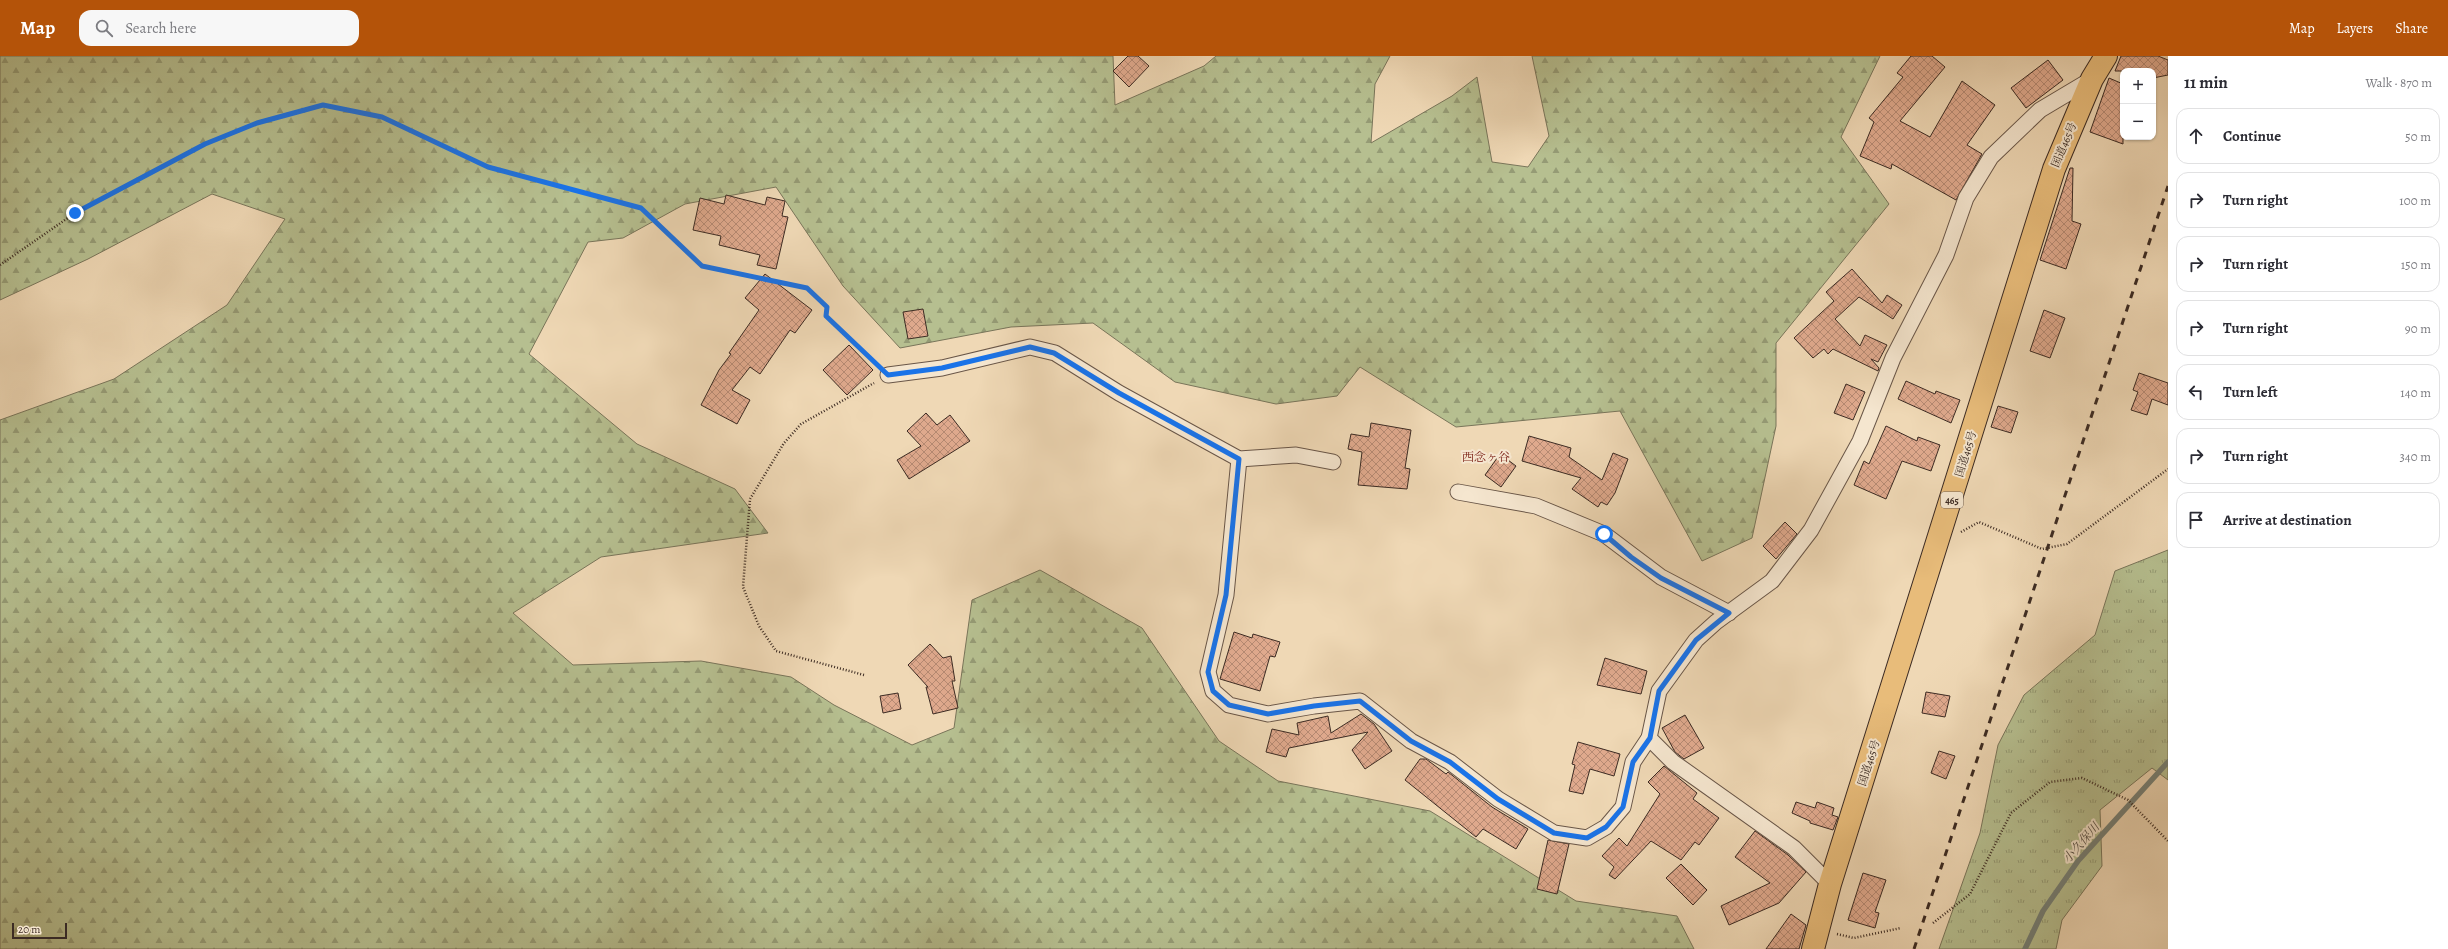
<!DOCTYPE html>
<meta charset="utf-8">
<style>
body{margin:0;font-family:Alegreya,"Noto Serif JP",serif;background:#f7f7f7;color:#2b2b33}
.controls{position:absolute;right:12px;top:12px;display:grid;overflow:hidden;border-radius:8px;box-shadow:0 1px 3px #0004}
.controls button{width:36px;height:36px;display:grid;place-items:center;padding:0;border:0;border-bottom:1px solid #e1e1e2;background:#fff;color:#2b2b33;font:20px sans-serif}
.scale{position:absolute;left:12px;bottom:10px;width:55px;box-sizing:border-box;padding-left:4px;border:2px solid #3c2b23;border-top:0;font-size:11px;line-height:14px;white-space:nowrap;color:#3c2b23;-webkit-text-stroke:3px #f5e6cf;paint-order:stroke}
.stop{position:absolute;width:12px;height:12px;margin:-9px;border:3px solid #1a73e8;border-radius:50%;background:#fff}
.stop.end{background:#1a73e8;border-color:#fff;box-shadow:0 1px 4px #0008}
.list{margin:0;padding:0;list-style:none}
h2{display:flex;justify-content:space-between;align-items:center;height:52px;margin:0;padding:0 16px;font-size:17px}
h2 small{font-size:13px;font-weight:400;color:#7c7c81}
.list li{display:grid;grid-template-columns:26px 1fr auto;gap:12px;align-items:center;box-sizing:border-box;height:56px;margin:0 8px 8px;padding:0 8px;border:1px solid #e1e1e2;border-radius:12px}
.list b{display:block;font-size:15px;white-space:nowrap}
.list em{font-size:13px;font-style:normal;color:#7c7c81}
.icon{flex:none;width:22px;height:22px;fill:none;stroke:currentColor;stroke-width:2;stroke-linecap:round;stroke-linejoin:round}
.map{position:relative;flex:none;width:2168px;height:893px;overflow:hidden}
header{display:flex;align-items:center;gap:24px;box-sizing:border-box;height:56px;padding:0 20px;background:#b45309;color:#fff}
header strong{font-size:19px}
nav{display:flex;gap:22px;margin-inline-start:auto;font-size:14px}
.search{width:280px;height:36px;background:#f7f7f7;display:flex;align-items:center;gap:10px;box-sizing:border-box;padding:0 14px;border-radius:12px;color:#7c7c81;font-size:15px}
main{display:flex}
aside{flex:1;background:#fff}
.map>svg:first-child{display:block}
</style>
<header>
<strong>Map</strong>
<div class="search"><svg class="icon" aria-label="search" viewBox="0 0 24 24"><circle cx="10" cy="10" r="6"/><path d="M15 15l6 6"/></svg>Search here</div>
<nav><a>Map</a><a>Layers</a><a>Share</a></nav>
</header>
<main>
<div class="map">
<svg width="2168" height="893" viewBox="0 0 2168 893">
<defs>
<pattern id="grass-tufts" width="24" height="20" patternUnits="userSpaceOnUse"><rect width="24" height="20" fill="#b6bf90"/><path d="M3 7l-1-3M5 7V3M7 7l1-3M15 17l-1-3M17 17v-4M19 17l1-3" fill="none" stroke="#959b75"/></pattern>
<pattern id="forest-firs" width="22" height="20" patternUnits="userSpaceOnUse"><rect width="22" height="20" fill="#b6bf90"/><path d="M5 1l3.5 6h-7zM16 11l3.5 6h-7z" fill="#959b75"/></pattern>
<pattern id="building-cross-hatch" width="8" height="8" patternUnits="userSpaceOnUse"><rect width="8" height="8" fill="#dfa98d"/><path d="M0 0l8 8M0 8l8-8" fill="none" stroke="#b68a73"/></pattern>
</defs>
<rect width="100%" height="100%" fill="#efd8b5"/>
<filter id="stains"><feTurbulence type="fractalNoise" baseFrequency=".005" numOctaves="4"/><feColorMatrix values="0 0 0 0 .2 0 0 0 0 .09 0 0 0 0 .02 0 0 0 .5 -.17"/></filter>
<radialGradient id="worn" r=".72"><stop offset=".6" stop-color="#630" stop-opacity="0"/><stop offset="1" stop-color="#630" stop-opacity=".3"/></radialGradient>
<polygon fill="url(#grass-tufts)" stroke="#79755a" points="2168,494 2168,724 2152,712 2100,754 2102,810 2062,864 2056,893 1939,893 1980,777 1998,689 2024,639 2095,579 2115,515"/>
<polygon fill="url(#forest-firs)" stroke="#79755a" points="0,0 1113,0 1115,49 1204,10 1216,0 1390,0 1375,28 1371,87 1452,40 1477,21 1492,106 1528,111 1549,80 1532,0 1880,0 1841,81 1889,148 1776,287 1776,370 1752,482 1702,505 1620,355 1456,371 1360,311 1337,340 1276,348 1175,326 1093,267 1011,271 900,292 843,230 776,131 685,148 623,182 588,186 529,298 637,388 735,433 768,477 601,501 513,557 573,609 701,605 791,621 834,649 912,689 954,672 972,544 1040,514 1142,572 1219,685 1278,725 1430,755 1576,845 1677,860 1694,893 0,893 0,364 114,323 227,249 285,163 212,138 88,203 0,244"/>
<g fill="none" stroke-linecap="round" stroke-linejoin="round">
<polyline stroke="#748078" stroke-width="5.5" points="2025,893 2043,855 2078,805 2168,706"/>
</g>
<g fill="url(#building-cross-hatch)" stroke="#3c2b23">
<polygon points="1128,0 1138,0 1149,10 1129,31 1113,15"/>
<polygon points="1911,0 1932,0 1945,11 1900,65 1930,81 1962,25 1995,49 1967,89 1982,98 1956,144 1892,108 1891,113 1860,100 1874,66 1869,62 1903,21 1897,17"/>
<polygon points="2121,0 2158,0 2168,4 2168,19 2153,22 2153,15 2115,15"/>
<polygon points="2048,4 2063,24 2026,52 2011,32"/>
<polygon points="2109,22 2123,28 2123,88 2090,76"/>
<polygon points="2070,112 2073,112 2072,165 2081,168 2066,213 2040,204"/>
<polygon points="726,139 765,149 767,141 785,145 782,160 788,161 776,213 757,209 760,199 719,189 721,180 693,174 700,142 724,148"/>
<polygon points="1852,213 1882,247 1887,239 1902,249 1893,263 1859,241 1835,263 1860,290 1865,279 1887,289 1878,306 1871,303 1879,312 1878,315 1833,293 1828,298 1824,293 1813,302 1794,282 1834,245 1826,236"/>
<polygon points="765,218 812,254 795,277 790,274 760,318 750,311 732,334 750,344 737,368 701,349 719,314 731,298 729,297 759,254 745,242"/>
<polygon points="923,253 928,280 908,283 903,256"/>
<polygon points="2044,254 2065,262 2050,302 2030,295"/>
<polygon points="849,289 873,314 847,339 823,314"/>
<polygon points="2139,317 2168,327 2168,349 2152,343 2147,359 2131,354 2138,336 2133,334"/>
<polygon points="1906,325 1935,338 1936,335 1960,344 1951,367 1898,343"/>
<polygon points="1846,328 1865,336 1853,364 1834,357"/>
<polygon points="1998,350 2018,356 2011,377 1991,371"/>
<polygon points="926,357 937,369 950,359 970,385 909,423 897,404 921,390 907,375"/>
<polygon points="1371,367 1411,374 1405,412 1410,413 1407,433 1358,429 1362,396 1348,393 1351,378 1369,381"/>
<polygon points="1886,370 1917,385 1918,381 1940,389 1931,415 1902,405 1886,443 1854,429 1864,405 1869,408"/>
<polygon points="1529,380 1571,392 1569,401 1602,424 1613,397 1628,403 1615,437 1607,449 1601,446 1598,451 1572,433 1581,422 1522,405"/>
<polygon points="1500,398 1516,410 1501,431 1485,419"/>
<polygon points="1785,466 1797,478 1776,503 1763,490"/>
<polygon points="1234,576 1252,582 1253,578 1280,586 1275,601 1270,600 1260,635 1220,623"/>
<polygon points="930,588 943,602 951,600 955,625 952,625 958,652 933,658 926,631 928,631 908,609"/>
<polygon points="1605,602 1647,615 1641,638 1597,629"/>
<polygon points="1926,636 1950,640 1945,661 1922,657"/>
<polygon points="898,637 901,653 883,657 880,640"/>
<polygon points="1361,658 1374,668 1392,695 1365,713 1352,694 1368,676 1289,692 1286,701 1266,696 1272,673 1299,679 1297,667 1328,660 1331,677"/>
<polygon points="1685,659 1704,692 1684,703 1675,696 1662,672"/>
<polygon points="1578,686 1620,698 1614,720 1590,713 1583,738 1569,735 1575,709 1572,708"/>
<polygon points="1939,695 1955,700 1946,723 1931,717"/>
<polygon points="1420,703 1426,703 1446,718 1448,716 1492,751 1528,773 1516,793 1483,773 1476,781 1405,724"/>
<polygon points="1664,710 1697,737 1693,743 1719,762 1699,789 1695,786 1681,804 1651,785 1615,823 1609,819 1614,811 1602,800 1619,782 1627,790 1660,738 1648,726"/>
<polygon points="1796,746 1815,752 1817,746 1834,752 1832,759 1838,761 1833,774 1810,767 1810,765 1792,757"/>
<polygon points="1755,775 1788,799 1806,816 1779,847 1729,869 1721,850 1770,827 1735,801"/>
<polygon points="1548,784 1569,788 1557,838 1537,833"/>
<polygon points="1681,808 1707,834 1693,849 1666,822"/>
<polygon points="1863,817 1886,824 1875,856 1879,857 1875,872 1848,864"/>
<polygon points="1791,858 1806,869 1799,893 1766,893"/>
</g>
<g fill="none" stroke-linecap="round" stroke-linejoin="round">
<defs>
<g id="street">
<polyline points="888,319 942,312 1030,291 1055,297 1119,337 1239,403 1296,399 1333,406"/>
<polyline points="1239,403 1226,539 1208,616 1213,635 1229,649 1268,658 1314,650 1360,645 1411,685 1450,706 1498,743 1554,777 1587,782 1606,771 1623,751 1633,706 1649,682"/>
<polyline points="1458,436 1536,450 1604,478 1661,521 1729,557"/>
<polyline points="1830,828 1794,792 1673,706 1649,682 1659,635 1696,584 1716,566 1772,525 1811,474 1860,385 1893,302 1946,199 1966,142 1991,101 2040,54 2092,23"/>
</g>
<polyline id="highway" points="1813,893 1830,828 2054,113 2092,23 2106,0"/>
</defs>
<use href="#street" stroke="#695648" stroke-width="17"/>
<use href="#highway" stroke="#3c2b23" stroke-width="24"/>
<g stroke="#3c2b23" stroke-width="2.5" stroke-dasharray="1 2" stroke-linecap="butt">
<polyline points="0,209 75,157 205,88 257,67 323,49 382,61 488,111 641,152 702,210 807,232 827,251 826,261 877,309"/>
<polyline points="1961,476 1979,466 2042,493 2067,488 2168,413"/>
<polyline points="864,619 776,595 759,570 743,531 750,443 784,387 801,368 874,327"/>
<polyline points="1933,867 1970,838 2011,757 2050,726 2082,722 2128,744 2168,785"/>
<polyline points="1837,878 1854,882 1901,872"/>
</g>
<use href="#street" stroke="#f5e6cf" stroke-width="15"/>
<use href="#highway" stroke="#e8bc7a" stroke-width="22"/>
<polyline stroke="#3c2b23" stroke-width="3" stroke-dasharray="7 7" stroke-linecap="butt" points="1914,893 2168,130"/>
</g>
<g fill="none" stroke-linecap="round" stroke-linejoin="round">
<polyline stroke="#1a73e8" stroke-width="5" points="75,157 205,88 257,67 323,49 382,61 488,111 641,152 702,210 807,232 827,251 826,260 888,319 942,312 1030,291 1054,297 1119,337 1239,403 1226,539 1208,616 1213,635 1229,649 1268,658 1314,650 1360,645 1411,685 1450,706 1498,743 1554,777 1587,782 1606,771 1623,751 1633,706 1650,682 1659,635 1696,584 1729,557 1661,522 1631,501 1604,478"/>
</g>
<g text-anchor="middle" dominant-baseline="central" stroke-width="4" stroke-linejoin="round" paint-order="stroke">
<rect fill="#f5e6cf" stroke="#746357" stroke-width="1" x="1941" y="436" width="22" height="16" rx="3"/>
<g font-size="10" font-weight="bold" fill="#3c2b23">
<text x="1952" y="444">465</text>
</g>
<g font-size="11" fill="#3c2b23" stroke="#f5e6cf">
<text transform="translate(2064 89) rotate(-67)">国道465号</text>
<text transform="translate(1966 398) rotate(-73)">国道465号</text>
<text transform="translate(1869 707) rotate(-72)">国道465号</text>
</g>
<g font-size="12" fill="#7a1f14" stroke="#f5e6cf">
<text x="1486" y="401">西念ヶ谷</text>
</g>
<g font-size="12" font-style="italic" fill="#544e46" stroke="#f5e6cf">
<text transform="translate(2081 787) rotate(-49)">小久保川</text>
</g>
</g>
<rect width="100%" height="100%" filter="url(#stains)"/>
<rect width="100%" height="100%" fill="url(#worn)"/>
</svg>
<div class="controls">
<button>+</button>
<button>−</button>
</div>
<div class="scale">20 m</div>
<div class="stop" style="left:1604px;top:478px"></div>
<div class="stop end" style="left:75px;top:157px"></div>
</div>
<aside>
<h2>11 min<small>Walk · 870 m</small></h2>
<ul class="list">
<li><svg class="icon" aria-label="ahead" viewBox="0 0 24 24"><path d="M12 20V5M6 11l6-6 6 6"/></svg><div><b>Continue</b></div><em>50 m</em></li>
<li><svg class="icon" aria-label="right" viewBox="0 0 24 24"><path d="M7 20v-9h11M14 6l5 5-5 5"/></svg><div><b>Turn right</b></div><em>100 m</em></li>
<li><svg class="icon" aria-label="right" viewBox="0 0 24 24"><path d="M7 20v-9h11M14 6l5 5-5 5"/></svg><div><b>Turn right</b></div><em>150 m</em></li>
<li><svg class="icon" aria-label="right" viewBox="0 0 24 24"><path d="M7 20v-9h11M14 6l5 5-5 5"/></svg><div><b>Turn right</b></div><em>90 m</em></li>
<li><svg class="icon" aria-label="left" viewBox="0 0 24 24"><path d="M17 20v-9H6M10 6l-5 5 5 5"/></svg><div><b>Turn left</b></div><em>140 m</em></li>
<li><svg class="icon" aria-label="right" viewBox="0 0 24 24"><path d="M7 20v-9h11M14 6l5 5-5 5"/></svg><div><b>Turn right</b></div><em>340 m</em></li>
<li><svg class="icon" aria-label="arrive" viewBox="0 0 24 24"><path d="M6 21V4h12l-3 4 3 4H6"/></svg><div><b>Arrive at destination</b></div></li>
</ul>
</aside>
</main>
